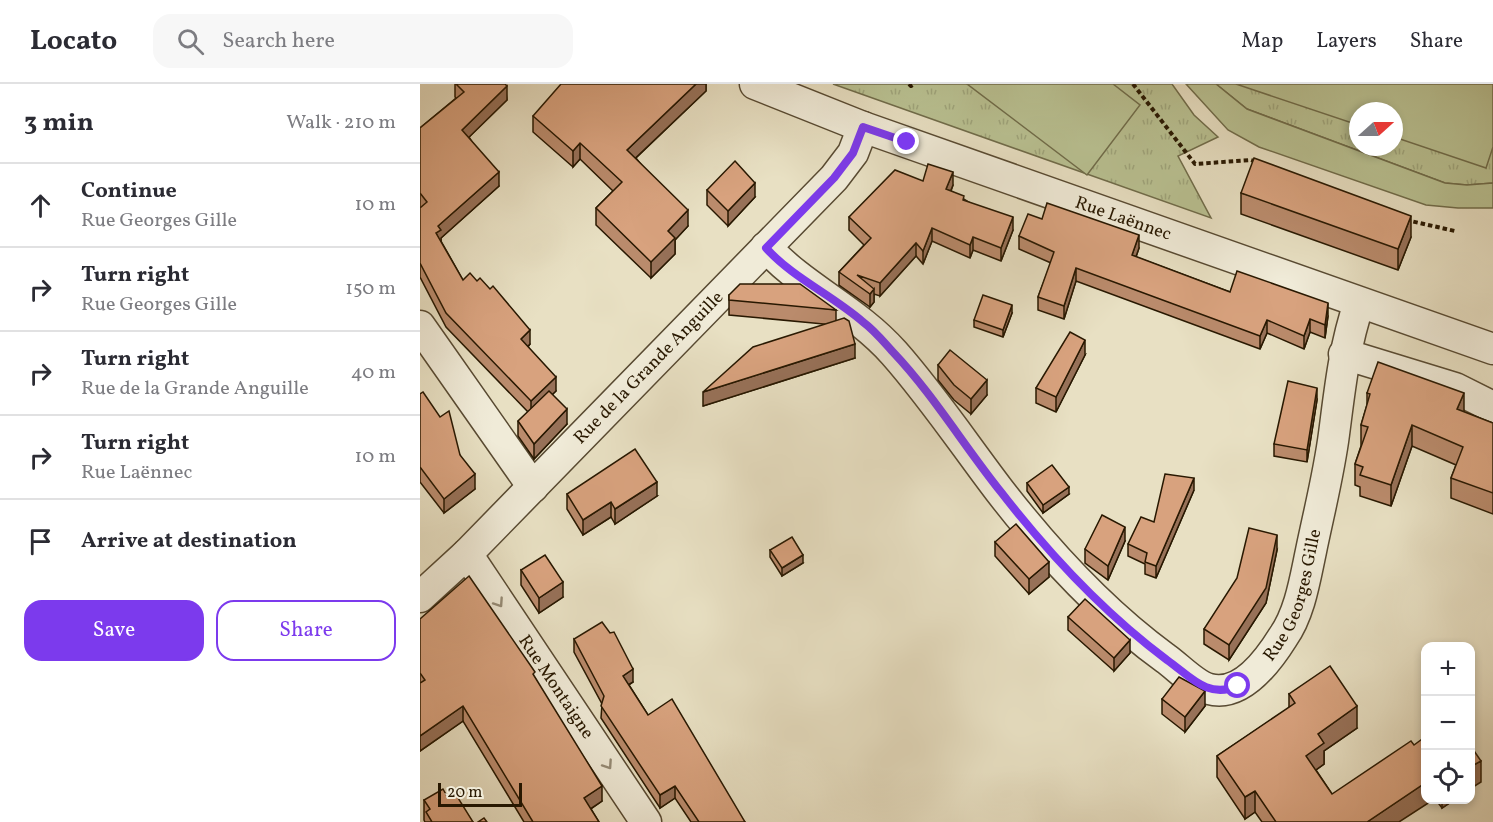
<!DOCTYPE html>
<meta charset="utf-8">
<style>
body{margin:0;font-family:Vollkorn,serif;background:#f7f7f7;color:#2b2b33}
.controls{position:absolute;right:18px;bottom:18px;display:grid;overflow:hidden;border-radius:12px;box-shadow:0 3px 9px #0003}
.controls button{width:54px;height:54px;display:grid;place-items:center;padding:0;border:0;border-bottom:2px solid #e1e1e2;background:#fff;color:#2b2b33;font:30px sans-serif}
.compass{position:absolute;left:929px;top:18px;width:54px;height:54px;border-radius:50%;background:#fff;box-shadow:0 3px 9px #0003;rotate:69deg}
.scale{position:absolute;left:18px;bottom:15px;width:84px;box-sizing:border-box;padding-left:6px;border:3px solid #281801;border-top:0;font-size:16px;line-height:21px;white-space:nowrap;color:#281801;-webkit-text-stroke:4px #f0ebd8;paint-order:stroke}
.stop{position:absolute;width:18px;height:18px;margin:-14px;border:4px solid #7c3aed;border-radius:50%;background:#fff}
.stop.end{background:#7c3aed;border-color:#fff;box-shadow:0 2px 6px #0008}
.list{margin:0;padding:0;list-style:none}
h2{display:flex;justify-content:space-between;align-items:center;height:78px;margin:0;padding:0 24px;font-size:26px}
h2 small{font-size:20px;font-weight:400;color:#7c7c81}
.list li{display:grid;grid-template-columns:39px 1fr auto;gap:18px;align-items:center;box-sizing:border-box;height:84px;padding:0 24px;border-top:2px solid #e1e1e2}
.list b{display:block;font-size:22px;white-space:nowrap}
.list p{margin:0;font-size:20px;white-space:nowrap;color:#7c7c81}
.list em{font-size:20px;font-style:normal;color:#7c7c81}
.actions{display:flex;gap:12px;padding:18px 24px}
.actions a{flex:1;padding:14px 0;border:2px solid #7c3aed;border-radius:18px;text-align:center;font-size:21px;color:#7c3aed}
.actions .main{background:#7c3aed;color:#fff}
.icon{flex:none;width:33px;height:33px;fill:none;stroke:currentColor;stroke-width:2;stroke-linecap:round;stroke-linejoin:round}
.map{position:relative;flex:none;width:1073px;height:738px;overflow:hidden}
header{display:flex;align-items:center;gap:36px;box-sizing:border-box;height:84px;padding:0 30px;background:#fff;border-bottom:2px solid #e1e1e2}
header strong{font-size:28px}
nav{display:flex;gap:33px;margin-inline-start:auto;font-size:21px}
.search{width:420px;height:54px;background:#f7f7f7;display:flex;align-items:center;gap:15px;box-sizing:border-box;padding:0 21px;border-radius:18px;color:#7c7c81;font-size:22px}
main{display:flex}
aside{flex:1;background:#fff}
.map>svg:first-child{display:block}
</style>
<header>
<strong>Locato</strong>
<div class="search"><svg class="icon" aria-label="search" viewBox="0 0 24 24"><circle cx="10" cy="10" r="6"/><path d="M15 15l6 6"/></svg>Search here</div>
<nav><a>Map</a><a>Layers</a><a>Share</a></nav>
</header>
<main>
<aside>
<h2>3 min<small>Walk · 210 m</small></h2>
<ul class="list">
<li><svg class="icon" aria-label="ahead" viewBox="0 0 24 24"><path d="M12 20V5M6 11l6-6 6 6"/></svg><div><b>Continue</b><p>Rue Georges Gille</p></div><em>10 m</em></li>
<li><svg class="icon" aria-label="right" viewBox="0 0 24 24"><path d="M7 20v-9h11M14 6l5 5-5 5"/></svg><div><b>Turn right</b><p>Rue Georges Gille</p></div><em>150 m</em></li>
<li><svg class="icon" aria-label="right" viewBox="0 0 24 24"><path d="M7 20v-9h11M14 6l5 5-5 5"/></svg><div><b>Turn right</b><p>Rue de la Grande Anguille</p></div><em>40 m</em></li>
<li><svg class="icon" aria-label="right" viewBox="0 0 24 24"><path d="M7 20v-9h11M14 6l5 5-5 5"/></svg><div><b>Turn right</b><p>Rue Laënnec</p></div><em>10 m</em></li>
<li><svg class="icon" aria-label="arrive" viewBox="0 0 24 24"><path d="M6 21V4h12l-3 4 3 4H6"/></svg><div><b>Arrive at destination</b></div></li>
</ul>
<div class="actions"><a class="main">Save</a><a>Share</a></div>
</aside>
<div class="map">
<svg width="1073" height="738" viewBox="0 0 1073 738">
<defs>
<pattern id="grass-tufts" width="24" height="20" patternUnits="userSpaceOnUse" patternTransform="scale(1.5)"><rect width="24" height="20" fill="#b9c192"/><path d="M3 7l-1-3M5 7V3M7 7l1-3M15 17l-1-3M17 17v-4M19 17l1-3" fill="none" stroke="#9fa57c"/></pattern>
</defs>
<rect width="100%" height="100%" fill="#e8e0c3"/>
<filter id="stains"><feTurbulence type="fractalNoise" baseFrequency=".00333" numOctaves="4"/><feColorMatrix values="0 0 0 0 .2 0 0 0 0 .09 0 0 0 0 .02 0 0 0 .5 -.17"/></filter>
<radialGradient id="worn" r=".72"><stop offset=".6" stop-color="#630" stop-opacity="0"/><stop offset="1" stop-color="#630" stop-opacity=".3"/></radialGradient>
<g fill="url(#grass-tufts)" stroke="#706c4a" stroke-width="1.5" fill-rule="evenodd">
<polygon points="413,0 752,0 774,31 798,53 758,72 791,134"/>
<path d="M796,0H1073V99L1047,101L1025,99L827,25ZM938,27H974V63H938Z"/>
</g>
<g fill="#b9c192" stroke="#706c4a" stroke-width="1.5">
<polygon points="547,0 693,0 720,21 667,91"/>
<polygon points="766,0 796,0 827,25 1025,99 1047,101 1073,99 1073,124 1038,124 1006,121 839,63 808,46"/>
<polygon points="816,0 1073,0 1073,63 1066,84 974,53 974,27 938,27 938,41"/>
</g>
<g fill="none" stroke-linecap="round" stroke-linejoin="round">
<defs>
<g id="street">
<path id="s1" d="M335,0L443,43L1073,265"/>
<path id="s2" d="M346,163C383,204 436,226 474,269C512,312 544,360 579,406C627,468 682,528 745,574C758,583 774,601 789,605C821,614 848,577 863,553C880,529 885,495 891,467C899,428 909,389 914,350C920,304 924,264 939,219"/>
<polyline points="0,242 113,403"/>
<polyline points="924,270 1035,304 1073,323"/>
<path id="s3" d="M47,470L226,738"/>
<path id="s4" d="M0,513L47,470L414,94L433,69L443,43"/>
</g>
</defs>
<use href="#street" stroke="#584a32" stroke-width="33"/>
<g stroke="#281801" stroke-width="4" stroke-dasharray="4.5 3" stroke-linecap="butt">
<polyline points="489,0 491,2 494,0"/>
<polyline points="713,0 775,80 831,76 837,78"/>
<polyline points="986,136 1035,147"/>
</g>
<use href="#street" stroke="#f0ebd8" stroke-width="30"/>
</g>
<g fill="#ba8b6c" stroke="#281801" stroke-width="1.5">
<polygon points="35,0 85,0 87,16 49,53 79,102 21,154 21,157 43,196 110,260 108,263 136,307 132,311 147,340 114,375 98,352 98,337 108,328 26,243 0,193 0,44 36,14 35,13"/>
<polygon points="286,0 286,7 216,74 268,142 255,156 255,170 231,194 176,141 176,124 193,107 160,75 153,83 113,48 113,32"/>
<polygon points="503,97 533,101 531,107 593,146 581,177 553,166 550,174 512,157 503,180 496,172 460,212 454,210 454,218 450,223 419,201 419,188 444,161 429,146 429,133"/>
<polygon points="287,106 335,113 308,142 287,121"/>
<polygon points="821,109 991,153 978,186 821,130"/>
<polygon points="599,152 719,164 716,173 810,208 908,232 905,254 890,248 884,265 847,249 840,265 656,197 644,235 618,226 618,213 631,179 599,165"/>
<polygon points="309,211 416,226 416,236 435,274 283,322 404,240 309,231"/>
<polygon points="592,229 583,253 554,243 554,236"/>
<polygon points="665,271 636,328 616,319 616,304"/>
<polygon points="518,281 567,311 551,330 534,316 518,296"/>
<polygon points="947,309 1044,328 1073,339 1073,430 1031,414 1031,394 1036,381 992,362 971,422 940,412 940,403 935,401 935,380 941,362 941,341 947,321"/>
<polygon points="0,310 40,371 55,405 24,429 0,398"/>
<polygon points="897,316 887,378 854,372 854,360"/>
<polygon points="607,399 649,410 623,429 607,407"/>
<polygon points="774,406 736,494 725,490 725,480 708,472 708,460"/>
<polygon points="147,410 237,412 195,440 191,433 163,451 147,425"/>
<polygon points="705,457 688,496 665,479 665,465"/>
<polygon points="575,458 629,493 609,510 575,472"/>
<polygon points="350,466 383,479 362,492 350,473"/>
<polygon points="857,466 846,519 809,576 784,560 784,545"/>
<polygon points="101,486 143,513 119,529 101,501"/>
<polygon points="648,533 710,569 694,587 648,546"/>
<polygon points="0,535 115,594 182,717 171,725 179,738 104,738 43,637 0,667"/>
<polygon points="154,555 213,598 209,601 228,631 325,738 271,738 255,714 240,724 181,634 182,620 154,568"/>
<polygon points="869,610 937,644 904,667 904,680 896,686 912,710 979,738 842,738 835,728 825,735 797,693 797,672 869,624"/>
<polygon points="742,615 785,622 765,648 742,630"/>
<polygon points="28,714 53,738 5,738 4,736 4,716"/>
<polygon points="1016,716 1034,716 1022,724"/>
</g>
<g fill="#977158" stroke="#281801" stroke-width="1.5">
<polygon points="276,0 286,0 286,7 207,82 207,66"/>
<polygon points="87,2 87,16 42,60 42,46"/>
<polygon points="160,59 160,75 153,83 153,67"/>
<polygon points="79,88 79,102 21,154 21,160 16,149 18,142"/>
<polygon points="533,88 533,101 526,118 526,105"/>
<polygon points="335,99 335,113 308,142 308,127"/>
<polygon points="268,126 268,142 255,156 255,170 231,194 231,178 248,147"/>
<polygon points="991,132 991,153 978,186 978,165"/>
<polygon points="593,133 593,146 581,177 581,164"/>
<polygon points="512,144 512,157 503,180 503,167"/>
<polygon points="719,151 719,164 712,184 712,171"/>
<polygon points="553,153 553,166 550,174 550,161"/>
<polygon points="496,159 496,172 460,212 460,199"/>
<polygon points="656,184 656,197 644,235 644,222"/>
<polygon points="454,205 454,218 450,223 450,210"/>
<polygon points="908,219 908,232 905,254 905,241"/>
<polygon points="592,221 592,229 583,253 583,246"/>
<polygon points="890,235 890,248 884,265 884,252"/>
<polygon points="847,236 847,249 840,265 840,252"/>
<polygon points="110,246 110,260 101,269 101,255"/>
<polygon points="665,256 665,271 636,328 636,313"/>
<polygon points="435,260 435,274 283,322 283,308"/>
<polygon points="136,293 136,307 111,331 111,317"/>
<polygon points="567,296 567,311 551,330 551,315"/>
<polygon points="897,304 897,316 887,378 887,366"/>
<polygon points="1044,309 1044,330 1037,325"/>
<polygon points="147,325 147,340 114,375 114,360"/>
<polygon points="992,341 992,362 971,422 971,401"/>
<polygon points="55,390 55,405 24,429 24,415"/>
<polygon points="774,394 774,406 736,494 736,482"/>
<polygon points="237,398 237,412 195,440 195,425"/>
<polygon points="649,403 649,410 623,429 623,421"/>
<polygon points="191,418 191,433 163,451 163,436"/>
<polygon points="705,443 705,457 688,496 688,482"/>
<polygon points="857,451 857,466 846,519 809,576 809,561"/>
<polygon points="383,471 383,479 362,492 362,484"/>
<polygon points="629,478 629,493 609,510 609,495"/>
<polygon points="143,498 143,513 119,529 119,514"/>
<polygon points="710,556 710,569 694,587 694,574"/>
<polygon points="213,585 213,598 203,604 203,592"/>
<polygon points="785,607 785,622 765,648 765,633"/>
<polygon points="43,622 43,637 0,667 0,652"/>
<polygon points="937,622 937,644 904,667 904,680 886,693 886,672 898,650"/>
<polygon points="1061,677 1061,698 1050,705 1050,683"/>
<polygon points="1005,699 1005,716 1013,716 979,738 947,738"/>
<polygon points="182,702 182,717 164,729 164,714"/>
<polygon points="255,702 255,714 240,724 240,711"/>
<polygon points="835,707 835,728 825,735 825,713"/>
<polygon points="1022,716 1034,716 1022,724"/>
</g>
<g fill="#d8a27e" stroke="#281801" stroke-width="1.5">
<polygon points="36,0 85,0 87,2 42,46 79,88 18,142 21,146 16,149 43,196 50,189 57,197 60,194 70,205 73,202 110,246 101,255 136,293 111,317 26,229 0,179 0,124 7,118 0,109 0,44 44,8"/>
<polygon points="141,0 276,0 207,66 268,126 248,147 255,154 231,178 176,124 202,98 160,59 153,67 113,32"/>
<polygon points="834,74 991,132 978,165 821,109"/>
<polygon points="315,77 335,99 308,127 287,106"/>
<polygon points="508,80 533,88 526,105 544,112 543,116 593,133 581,164 553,153 550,161 512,144 503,167 496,159 460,199 437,191 454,205 450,210 419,188 451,154 429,133 475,86 503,97"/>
<polygon points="627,119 719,151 712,171 810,208 817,187 908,219 905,241 890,235 884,252 847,236 840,252 656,184 644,222 618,213 634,168 599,152 608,130 622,135"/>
<polygon points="320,200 380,200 416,226 309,216 309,211"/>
<polygon points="563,211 592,221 583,246 554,236"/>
<polygon points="424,234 429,237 435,260 283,308 333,263"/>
<polygon points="650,248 665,256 636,313 616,304"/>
<polygon points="530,266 567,296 551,315 534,301 518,281"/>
<polygon points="958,278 1044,309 1037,325 1073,339 1073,409 1031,394 1043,363 992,341 971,401 940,391 943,383 935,380 948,343 941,341 950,310 947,309"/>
<polygon points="868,297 897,304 887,366 854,360"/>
<polygon points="129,307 147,325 114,360 98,337"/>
<polygon points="3,308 20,333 29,327 40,371 55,390 24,415 0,383 0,310"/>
<polygon points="215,365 237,398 195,425 191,418 163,436 147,410"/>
<polygon points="632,381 649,403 623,421 607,399"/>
<polygon points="745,390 774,394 736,482 725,478 727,469 708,460 721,433 734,438"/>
<polygon points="682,431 705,443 688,482 665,465"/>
<polygon points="596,440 629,478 609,495 575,458"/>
<polygon points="829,444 857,451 846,504 809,561 784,545 817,494"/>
<polygon points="372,453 383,471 362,484 350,466"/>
<polygon points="125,471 143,498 119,514 101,486"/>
<polygon points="49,492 115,588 113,590 182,702 164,714 179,738 113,738 43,622 0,652 0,599 5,596 0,589 0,535"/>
<polygon points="665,515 710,556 694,574 648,533"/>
<polygon points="182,538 190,549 194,548 213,585 203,592 228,631 252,615 325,738 279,738 255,702 240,711 181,622 184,612 154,555"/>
<polygon points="910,582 937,622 898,650 904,659 886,672 912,710 991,657 994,661 1005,653 1005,699 947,738 856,738 835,707 825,713 797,672 875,619 869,610"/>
<polygon points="759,593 785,607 765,633 742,615"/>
<polygon points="1050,661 1061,677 1050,683"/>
<polygon points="23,705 28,714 35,709 53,738 12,738 6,728 10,725 4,716"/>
<polygon points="64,734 67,738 58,738"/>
</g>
<defs><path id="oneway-chevron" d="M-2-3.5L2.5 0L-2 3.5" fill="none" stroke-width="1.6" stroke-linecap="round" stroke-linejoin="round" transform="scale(1.5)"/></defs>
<g stroke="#968c77">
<use href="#oneway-chevron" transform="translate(79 519) rotate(56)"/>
<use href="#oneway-chevron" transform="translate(188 681) rotate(56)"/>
</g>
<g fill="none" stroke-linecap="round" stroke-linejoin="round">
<path stroke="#7c3aed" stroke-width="8" d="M487,58L443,43L433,69L414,94L346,164C373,194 412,211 443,238C454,246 463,257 472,267C513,310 544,362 581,408C629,470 684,529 747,576C771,593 787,615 818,602"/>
</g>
<g text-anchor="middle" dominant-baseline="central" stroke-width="4.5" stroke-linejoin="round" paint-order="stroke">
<g font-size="18" fill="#281801" stroke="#f0ebd8">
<text stroke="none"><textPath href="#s1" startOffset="392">Rue Laënnec</textPath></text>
<text stroke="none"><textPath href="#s4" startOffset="324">Rue de la Grande Anguille</textPath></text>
<text stroke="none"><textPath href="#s2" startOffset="770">Rue Georges Gille</textPath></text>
<text stroke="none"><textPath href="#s3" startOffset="160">Rue Montaigne</textPath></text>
</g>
</g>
<rect width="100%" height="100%" filter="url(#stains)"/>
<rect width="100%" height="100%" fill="url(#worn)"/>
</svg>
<div class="controls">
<button>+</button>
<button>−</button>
<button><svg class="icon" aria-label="locate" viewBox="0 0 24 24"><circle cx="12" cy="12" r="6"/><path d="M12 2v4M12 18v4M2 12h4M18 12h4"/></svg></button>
</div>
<svg class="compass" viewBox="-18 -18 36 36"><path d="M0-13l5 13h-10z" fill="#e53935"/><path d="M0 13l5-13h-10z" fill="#7c7c81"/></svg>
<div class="scale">20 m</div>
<div class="stop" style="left:818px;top:602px"></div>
<div class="stop end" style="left:487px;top:58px"></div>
</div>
</main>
